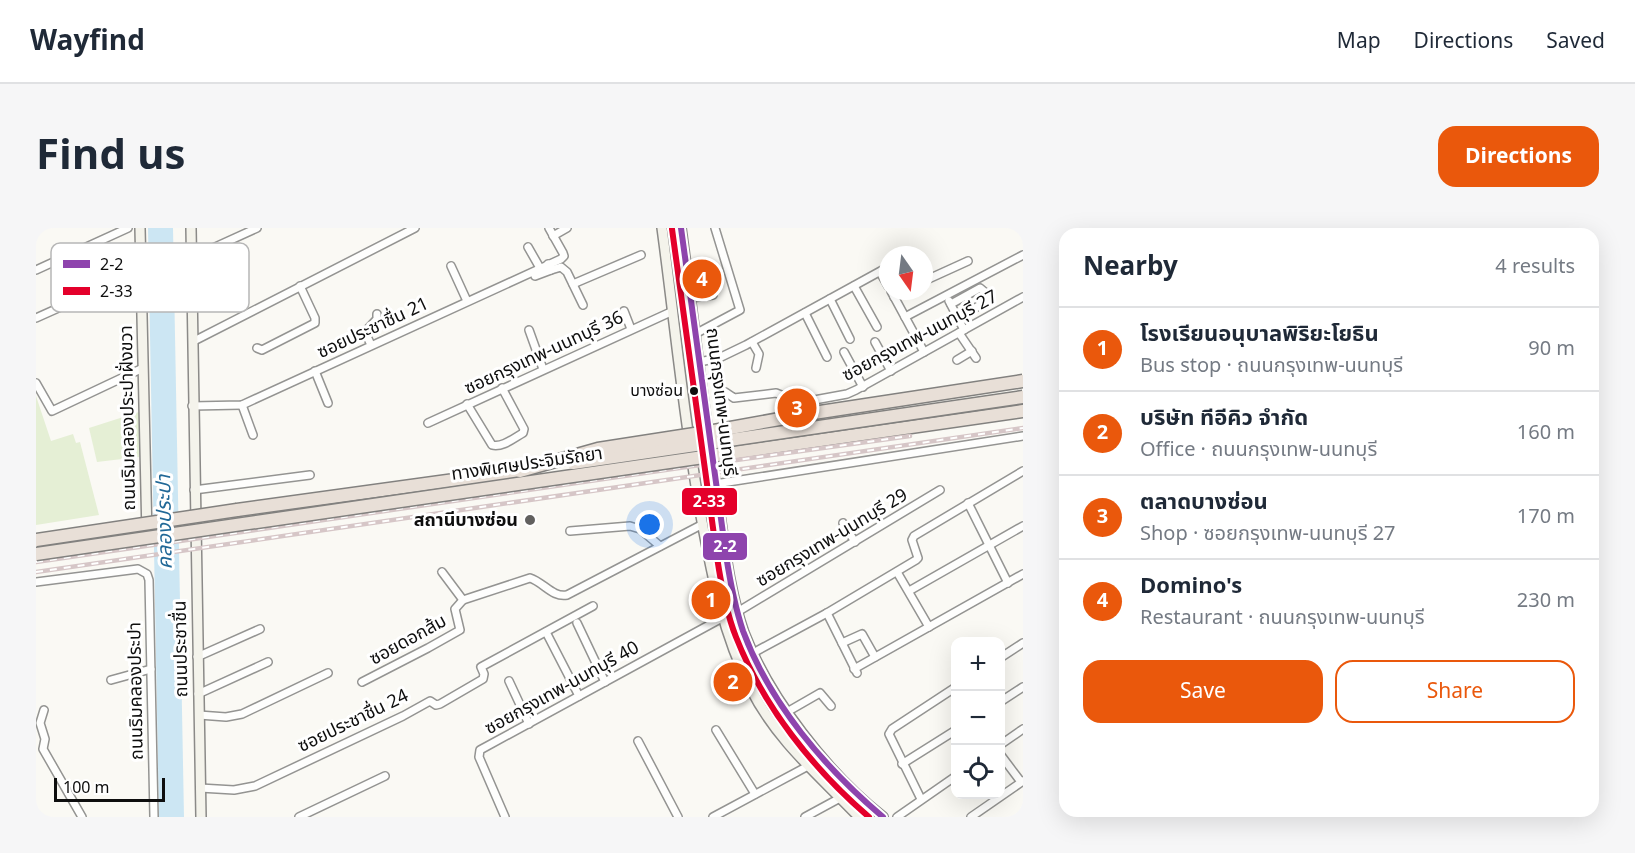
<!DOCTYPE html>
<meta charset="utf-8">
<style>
body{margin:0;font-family:Georgia,"Noto Sans Thai",serif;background:#f6f6f7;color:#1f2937}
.controls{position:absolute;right:18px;bottom:18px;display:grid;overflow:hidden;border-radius:12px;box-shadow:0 6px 24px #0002}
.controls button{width:54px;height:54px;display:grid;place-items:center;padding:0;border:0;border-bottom:2px solid #e0e1e3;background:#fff;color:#1f2937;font:30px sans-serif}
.compass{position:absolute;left:843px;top:18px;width:54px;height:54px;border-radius:50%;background:#fff;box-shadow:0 6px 24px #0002;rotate:166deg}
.scale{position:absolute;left:18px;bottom:15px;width:111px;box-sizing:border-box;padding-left:6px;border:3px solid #0e0e0e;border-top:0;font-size:16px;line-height:21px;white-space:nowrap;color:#0e0e0e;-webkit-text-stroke:4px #fff;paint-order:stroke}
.you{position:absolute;left:614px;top:297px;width:21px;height:21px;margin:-15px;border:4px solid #fff;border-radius:50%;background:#1a73e8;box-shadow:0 0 0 9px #1a73e833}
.badge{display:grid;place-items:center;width:39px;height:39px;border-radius:50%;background:#ea580c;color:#fff;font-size:20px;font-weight:700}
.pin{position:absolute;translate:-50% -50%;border:3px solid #fff;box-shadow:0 2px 6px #0006}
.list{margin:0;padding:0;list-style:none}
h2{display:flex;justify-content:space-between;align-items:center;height:78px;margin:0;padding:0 24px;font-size:26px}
h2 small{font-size:20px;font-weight:400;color:#747a83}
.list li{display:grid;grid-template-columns:39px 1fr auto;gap:18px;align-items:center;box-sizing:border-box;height:84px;padding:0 24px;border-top:2px solid #e0e1e3}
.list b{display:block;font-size:22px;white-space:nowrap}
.list p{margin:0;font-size:20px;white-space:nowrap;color:#747a83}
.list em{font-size:20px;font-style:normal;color:#747a83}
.actions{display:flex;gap:12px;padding:18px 24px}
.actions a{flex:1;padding:14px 0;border:2px solid #ea580c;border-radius:18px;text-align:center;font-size:21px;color:#ea580c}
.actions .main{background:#ea580c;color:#fff}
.icon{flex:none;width:33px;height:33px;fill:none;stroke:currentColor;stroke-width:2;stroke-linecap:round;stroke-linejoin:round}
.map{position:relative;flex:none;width:987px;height:589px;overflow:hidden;border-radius:18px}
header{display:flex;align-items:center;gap:36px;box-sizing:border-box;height:84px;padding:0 30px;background:#fff;border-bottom:2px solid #e0e1e3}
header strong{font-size:28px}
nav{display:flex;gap:33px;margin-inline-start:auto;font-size:21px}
.intro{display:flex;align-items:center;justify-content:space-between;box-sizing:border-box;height:144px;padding:0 36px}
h1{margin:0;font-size:42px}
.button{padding:15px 27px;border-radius:18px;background:#ea580c;color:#fff;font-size:21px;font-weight:700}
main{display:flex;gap:36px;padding:0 36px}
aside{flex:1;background:#fff;border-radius:18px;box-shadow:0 6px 24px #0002}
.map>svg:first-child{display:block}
</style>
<header>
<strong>Wayfind</strong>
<nav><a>Map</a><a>Directions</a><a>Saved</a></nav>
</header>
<div class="intro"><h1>Find us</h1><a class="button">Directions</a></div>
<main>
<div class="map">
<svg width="987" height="589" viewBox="0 0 987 589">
<rect width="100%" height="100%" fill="#faf9f4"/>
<g fill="#e5efd5">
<polygon points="0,168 15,213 37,206 40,215 44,214 63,287 0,297"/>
<polygon points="106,183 103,229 61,234 53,200"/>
</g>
<polygon fill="#cce6f3" points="112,0 137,0 148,589 123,589"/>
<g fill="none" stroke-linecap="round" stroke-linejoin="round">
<defs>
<g id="street">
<polyline points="517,8 531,0"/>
<polyline points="492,19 504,40"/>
<polyline points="155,30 221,0"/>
<polyline points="512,36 515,42 525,39 531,44 547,77"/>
<polyline points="415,38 431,73"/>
<polyline points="0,42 92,0"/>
<polyline points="844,44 852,58"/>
<polyline points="499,48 515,42"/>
<polyline points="888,53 932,33"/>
<polyline points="537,56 605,27"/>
<polyline points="818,58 841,99"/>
<polyline points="855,63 888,124"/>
<polyline points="858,69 869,63"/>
<polyline points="655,70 677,67"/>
<polyline points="794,71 814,111"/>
<polyline points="913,73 928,102"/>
<polyline points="915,76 944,60 950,65 951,73 922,90"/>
<polyline points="588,83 595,101"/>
<polyline points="769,85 791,129"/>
<polyline points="869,89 987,27"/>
<polyline points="0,90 105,43"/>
<polyline points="493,102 507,141"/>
<polyline points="923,105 940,130"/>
<polyline points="659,106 704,82 679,0"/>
<polyline points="158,113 379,0"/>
<polyline points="716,114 723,126 720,140"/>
<polyline points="839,114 855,143"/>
<polyline points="335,117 329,104 341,91 341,86"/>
<polyline points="221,120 226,122 279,95 279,90 264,58"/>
<polyline points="808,124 827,159"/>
<polyline points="921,132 936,123"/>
<polyline points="663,134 683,130 710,117 852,39"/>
<polyline points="279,143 292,175"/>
<polyline points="0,155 16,183 107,140"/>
<polyline points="689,164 698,170 740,165 745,167 751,177"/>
<path d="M431,176L456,217C466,220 478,210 487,205L488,201L466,160"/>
<polyline points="206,177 217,207"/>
<polyline points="156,178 206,177 525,31 528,28 527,25 513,0"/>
<polyline points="392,195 637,83"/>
<polyline points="750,205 751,177 811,166 820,162 987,69"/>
<polyline points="679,256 987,208"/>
<polyline points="158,262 274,247"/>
<polyline points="932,275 972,355"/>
<polyline points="807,295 819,314"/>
<polyline points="534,303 594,298 604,301 624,318"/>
<polyline points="406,344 427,372"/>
<polyline points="861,344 893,399"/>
<polyline points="0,354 102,341 111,346 113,352 118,589"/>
<polyline points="873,363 987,298"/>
<polyline points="703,383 904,262"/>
<polyline points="791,385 821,445"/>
<polyline points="541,395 569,454"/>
<polyline points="510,404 543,468"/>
<polyline points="806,415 826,406 839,429"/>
<polyline points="717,425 791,385 880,332 882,330 876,312 878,308 987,243"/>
<polyline points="161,429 224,401"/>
<polyline points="964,430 987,415"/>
<polyline points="818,441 987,346"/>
<polyline points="75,452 115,441"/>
<polyline points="473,453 493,496"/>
<path d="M326,454L392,420L424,402L419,381L427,372L494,350C507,354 517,370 531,367L667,296"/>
<polyline points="162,466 232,434"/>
<polyline points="964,474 987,459"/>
<polyline points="8,482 4,495 9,511 7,521 46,589"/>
<polyline points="751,484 784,465 795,478"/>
<polyline points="163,487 190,489 206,486 292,445"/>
<polyline points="680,502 719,566"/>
<polyline points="602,513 642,589"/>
<polyline points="964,517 987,501"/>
<polyline points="964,526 985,554"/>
<polyline points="866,536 920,502"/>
<polyline points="164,560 198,562 219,558 367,488 394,473 400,477 404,476 447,451 448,446 445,439 557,378"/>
<polyline points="885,571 853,506 856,501 920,459"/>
<polyline points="263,589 349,548"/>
<polyline points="469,589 443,529 444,522 686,390"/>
<polyline points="677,589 772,538"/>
<polyline points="769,589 804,570"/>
<polyline points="861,589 920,548"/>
<polyline points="935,589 987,553"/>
</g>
<g id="secondary">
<polyline points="104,0 111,308"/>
<polyline points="155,0 165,589"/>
<path d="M626,0C639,96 648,193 665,288C676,348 687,406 715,461C741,513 784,548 823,589"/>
<path d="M645,0C658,93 668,187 683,280C689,321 694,366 708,405C733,470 792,546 847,589"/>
</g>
<g id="highway">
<polyline points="688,226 987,183"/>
<polyline points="201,282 484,243"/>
</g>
</defs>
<use href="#street" stroke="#949492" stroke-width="10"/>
<use href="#secondary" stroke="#8b8a88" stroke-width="12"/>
<use href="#highway" stroke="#82817f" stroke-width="15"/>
<use href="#street" stroke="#fefefd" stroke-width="7"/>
<use href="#secondary" stroke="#f4f3eb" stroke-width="9"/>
<use href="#highway" stroke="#e8dfd7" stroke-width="12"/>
<defs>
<g id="rail">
<polyline points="0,334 657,238 874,208"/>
<polyline points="0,344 987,200"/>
</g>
</defs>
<use href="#rail" stroke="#d6c6c7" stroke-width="4.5"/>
<use href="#rail" stroke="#fff" stroke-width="2" stroke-dasharray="7" stroke-linecap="butt"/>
<defs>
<g id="highway-bridge">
<polyline points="537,235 987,169"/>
<polyline points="484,243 562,221 678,203 771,186 987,153"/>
<polyline points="0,312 201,282"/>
<polyline points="0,326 688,226"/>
</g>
</defs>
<use href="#highway-bridge" stroke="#82817f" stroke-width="15" stroke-linecap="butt"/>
<use href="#highway-bridge" stroke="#e8dfd7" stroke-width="12"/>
<defs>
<path id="bus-1" d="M645,0L690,327C694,353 699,379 707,403C734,476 789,540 847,589"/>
<path id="bus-2" d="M636,1L681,329C685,356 690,384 700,409C727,478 777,541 833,589"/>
</defs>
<use href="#bus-1" stroke="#fff" stroke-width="10"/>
<use href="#bus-2" stroke="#fff" stroke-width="10"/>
<use href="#bus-1" stroke="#8e44ad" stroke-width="6"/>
<use href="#bus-2" stroke="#e4002b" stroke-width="6"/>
</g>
<circle fill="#0e0e0e" stroke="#fff" stroke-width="2" cx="658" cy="163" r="5"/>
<circle fill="#61605e" stroke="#fff" stroke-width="2" cx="494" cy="292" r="6"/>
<g text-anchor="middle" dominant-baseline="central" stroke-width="6" stroke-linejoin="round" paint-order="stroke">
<g font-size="16" fill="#0e0e0e" stroke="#fff" text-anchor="end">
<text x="647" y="163">บางซ่อน</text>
</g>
<g font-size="18" fill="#0e0e0e" stroke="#fff">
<text transform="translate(337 100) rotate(-25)">ซอยประชาชื่น 21</text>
<text transform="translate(884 108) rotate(-28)">ซอยกรุงเทพ-นนทบุรี 27</text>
<text transform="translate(508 125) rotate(-25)">ซอยกรุงเทพ-นนทบุรี 36</text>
<text transform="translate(685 174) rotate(83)">ถนนกรุงเทพ-นนทบุรี</text>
<text transform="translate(92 190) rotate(-91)">ถนนริมคลองประปาฝั่งขวา</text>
<text transform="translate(491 236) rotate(-8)">ทางพิเศษประจิมรัถยา</text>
<text transform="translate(796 310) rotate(-31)">ซอยกรุงเทพ-นนทบุรี 29</text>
<text transform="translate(372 412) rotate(-29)">ซอยดอกส้ม</text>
<text transform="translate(145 421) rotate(-91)">ถนนประชาชื่น</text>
<text transform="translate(526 460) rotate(-29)">ซอยกรุงเทพ-นนทบุรี 40</text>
<text transform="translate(100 463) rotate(-91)">ถนนริมคลองประปา</text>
<text transform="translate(317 493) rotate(-26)">ซอยประชาชื่น 24</text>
</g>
<g font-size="18" font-weight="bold" fill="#0e0e0e" stroke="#fff" text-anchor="end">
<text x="482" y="292">สถานีบางซ่อน</text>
</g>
<g font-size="20" font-style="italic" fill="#206897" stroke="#fff">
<text transform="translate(129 294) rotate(-91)">คลองประปา</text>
</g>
</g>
<rect x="15" y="15" width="198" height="69" rx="9" fill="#fff" stroke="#b7b7b7" stroke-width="1.5"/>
<rect x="27" y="32" width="27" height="8" fill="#8e44ad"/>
<rect x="27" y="59" width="27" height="8" fill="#e4002b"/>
<g font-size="16" fill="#0e0e0e">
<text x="64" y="42">2-2</text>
<text x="64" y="69">2-33</text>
</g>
<g stroke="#fff" stroke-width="2">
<rect x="645" y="259" width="57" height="29" rx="6" fill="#e4002b"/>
<rect x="666" y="304" width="46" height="29" rx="6" fill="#8e44ad"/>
</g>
<g font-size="16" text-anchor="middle" font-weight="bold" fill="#fff">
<text x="673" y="279">2-33</text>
<text x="689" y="324">2-2</text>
</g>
</svg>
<div class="controls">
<button>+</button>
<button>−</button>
<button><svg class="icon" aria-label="locate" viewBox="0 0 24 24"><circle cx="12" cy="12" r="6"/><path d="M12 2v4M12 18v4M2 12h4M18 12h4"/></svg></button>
</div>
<svg class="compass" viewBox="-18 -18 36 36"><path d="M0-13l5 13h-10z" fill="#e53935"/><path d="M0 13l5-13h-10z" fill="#747a83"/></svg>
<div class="scale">100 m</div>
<div class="you"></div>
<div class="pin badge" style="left:675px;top:372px">1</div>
<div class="pin badge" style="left:697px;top:454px">2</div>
<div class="pin badge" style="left:761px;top:180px">3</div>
<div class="pin badge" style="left:666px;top:51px">4</div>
</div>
<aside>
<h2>Nearby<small>4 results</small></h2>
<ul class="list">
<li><span class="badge">1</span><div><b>โรงเรียนอนุบาลพิริยะโยธิน</b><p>Bus stop · ถนนกรุงเทพ-นนทบุรี</p></div><em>90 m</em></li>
<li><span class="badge">2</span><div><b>บริษัท ทีอีคิว จำกัด</b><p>Office · ถนนกรุงเทพ-นนทบุรี</p></div><em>160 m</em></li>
<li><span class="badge">3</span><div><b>ตลาดบางซ่อน</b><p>Shop · ซอยกรุงเทพ-นนทบุรี 27</p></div><em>170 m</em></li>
<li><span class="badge">4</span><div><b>Domino's</b><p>Restaurant · ถนนกรุงเทพ-นนทบุรี</p></div><em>230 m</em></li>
</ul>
<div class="actions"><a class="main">Save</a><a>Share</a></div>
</aside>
</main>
